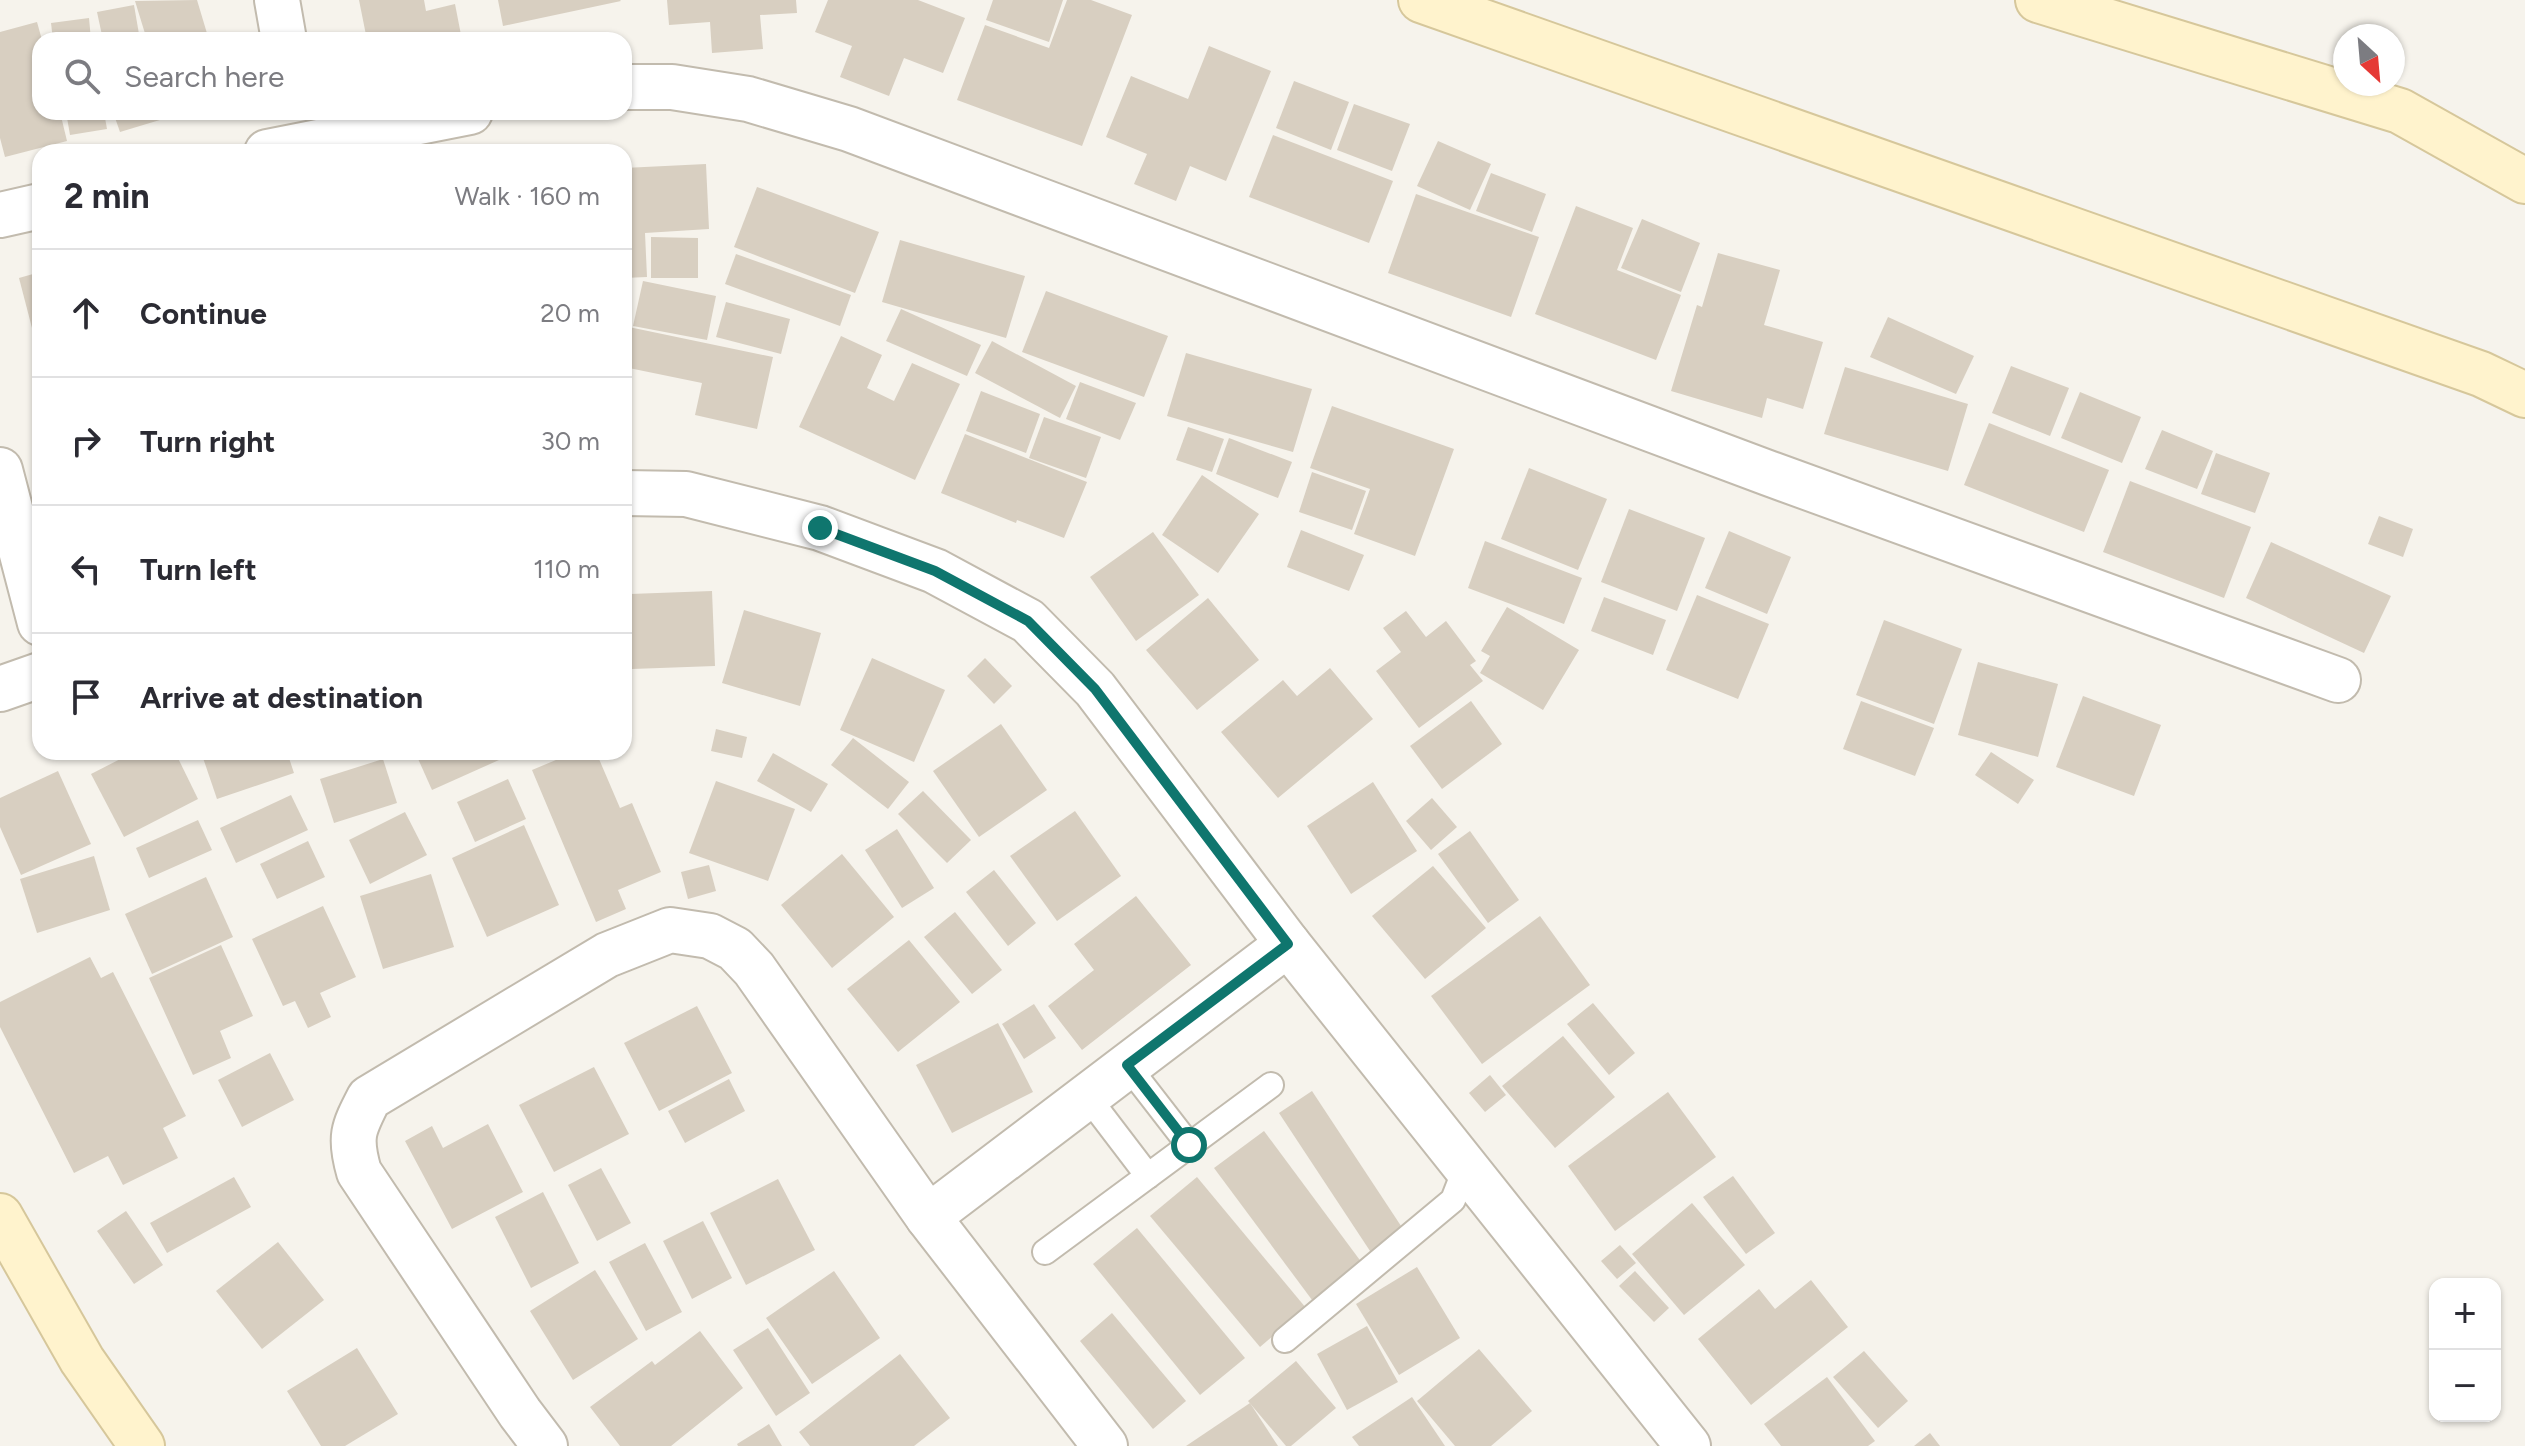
<!DOCTYPE html>
<meta charset="utf-8">
<style>
body{margin:0;font-family:Figtree,sans-serif;background:#f2f2f3;color:#2b2b33}
.controls{position:absolute;right:24px;bottom:24px;display:grid;overflow:hidden;border-radius:16px;box-shadow:0 2px 6px #0004}
.controls button{width:72px;height:72px;display:grid;place-items:center;padding:0;border:0;border-bottom:2px solid #e1e1e2;background:#fff;color:#2b2b33;font:40px sans-serif}
.compass{position:absolute;left:2333px;top:24px;width:72px;height:72px;border-radius:50%;background:#fff;box-shadow:0 2px 6px #0004;rotate:154deg}
.stop{position:absolute;width:24px;height:24px;margin:-18px;border:6px solid #0f766e;border-radius:50%;background:#fff}
.stop.end{background:#0f766e;border-color:#fff;box-shadow:0 2px 8px #0008}
.list{margin:0;padding:0;list-style:none}
h2{display:flex;justify-content:space-between;align-items:center;height:104px;margin:0;padding:0 32px;font-size:34px}
h2 small{font-size:26px;font-weight:400;color:#7c7c81}
.list li{display:grid;grid-template-columns:52px 1fr auto;gap:24px;align-items:center;box-sizing:border-box;height:128px;padding:0 32px;border-top:2px solid #e1e1e2}
.list b{display:block;font-size:30px;white-space:nowrap}
.list em{font-size:26px;font-style:normal;color:#7c7c81}
.icon{flex:none;width:44px;height:44px;fill:none;stroke:currentColor;stroke-width:2;stroke-linecap:round;stroke-linejoin:round}
.map{position:relative;flex:none;width:2525px;height:1446px;overflow:hidden}
.search{position:absolute;background:#fff;box-shadow:0 2px 6px #0004;left:32px;top:32px;width:600px;height:88px;display:flex;align-items:center;gap:20px;box-sizing:border-box;padding:0 28px;border-radius:24px;color:#7c7c81;font-size:30px}
.panel{position:absolute;background:#fff;box-shadow:0 2px 6px #0004;left:32px;top:144px;width:600px;height:616px;border-radius:24px}
.map>svg:first-child{display:block}
</style>
<div class="map">
<svg width="2525" height="1446" viewBox="0 0 2525 1446">
<rect width="100%" height="100%" fill="#f6f3ec"/>
<g fill="#d8cfc1">
<polygon points="197,0 209,40 147,40 135,1"/>
<polygon points="359,0 424,0 426,11 455,4 462,40 367,40"/>
<polygon points="498,0 620,0 621,1 503,26"/>
<polygon points="667,0 796,0 797,13 760,15 763,49 712,53 710,22 669,25"/>
<polygon points="828,0 918,0 965,18 943,73 904,58 889,96 840,77 852,46 815,32"/>
<polygon points="993,0 1063,0 1049,42 986,20"/>
<polygon points="1067,0 1091,0 1132,15 1082,146 957,100 985,25 1049,48"/>
<polygon points="134,5 140,40 103,40 97,12"/>
<polygon points="89,18 91,40 53,40 51,23"/>
<polygon points="37,22 42,40 40,112 60,112 67,141 5,157 0,138 0,32"/>
<polygon points="1209,46 1271,71 1226,181 1190,166 1176,201 1134,184 1147,154 1106,137 1131,76 1188,99"/>
<polygon points="1294,81 1349,102 1331,150 1276,128"/>
<polygon points="1354,104 1410,124 1392,171 1337,150"/>
<polygon points="66,112 104,112 107,129 70,135"/>
<polygon points="113,112 183,112 183,113 120,132"/>
<polygon points="1273,135 1393,181 1369,243 1249,197"/>
<polygon points="1438,141 1491,164 1470,210 1417,186"/>
<polygon points="706,164 709,229 645,233 647,277 624,278 624,168"/>
<polygon points="1491,173 1546,194 1532,232 1476,211"/>
<polygon points="757,187 879,232 855,293 734,247"/>
<polygon points="1416,194 1539,237 1511,317 1388,273"/>
<polygon points="1576,206 1633,228 1617,270 1681,295 1656,360 1535,314"/>
<polygon points="1642,219 1700,243 1681,292 1621,268"/>
<polygon points="651,237 698,238 698,278 651,278"/>
<polygon points="900,240 1025,276 1006,338 882,302"/>
<polygon points="1718,253 1780,270 1764,325 1823,342 1803,409 1767,398 1762,418 1671,391 1697,305 1702,307"/>
<polygon points="736,254 851,295 840,326 725,284"/>
<polygon points="40,272 40,355 39,355 19,278"/>
<polygon points="643,281 716,296 707,340 633,326"/>
<polygon points="1046,291 1168,336 1144,397 1022,352"/>
<polygon points="726,302 790,319 781,354 716,337"/>
<polygon points="901,309 981,345 967,376 886,341"/>
<polygon points="1888,317 1974,356 1956,394 1870,357"/>
<polygon points="624,326 773,357 757,429 695,415 702,383 624,367"/>
<polygon points="841,336 882,355 867,388 894,401 912,363 960,384 915,480 799,427"/>
<polygon points="992,341 1076,386 1060,418 975,373"/>
<polygon points="1186,353 1312,389 1293,452 1167,416"/>
<polygon points="2011,366 2069,388 2050,436 1992,413"/>
<polygon points="1845,367 1968,404 1948,471 1824,434"/>
<polygon points="1080,382 1136,403 1120,440 1066,419"/>
<polygon points="981,391 1040,414 1026,453 966,431"/>
<polygon points="2080,392 2141,417 2122,463 2061,438"/>
<polygon points="1332,406 1454,449 1415,556 1354,534 1370,489 1310,468"/>
<polygon points="1044,417 1101,437 1086,478 1029,458"/>
<polygon points="1989,423 2109,470 2084,532 1964,485"/>
<polygon points="1188,427 1224,439 1212,472 1176,460"/>
<polygon points="2162,430 2213,451 2197,489 2145,469"/>
<polygon points="965,434 1087,482 1064,538 1017,520 1016,523 941,493"/>
<polygon points="1229,438 1292,462 1278,498 1216,474"/>
<polygon points="2216,453 2270,473 2255,513 2201,494"/>
<polygon points="1529,468 1607,499 1578,570 1501,539"/>
<polygon points="1312,472 1366,491 1352,530 1299,512"/>
<polygon points="1202,475 1259,514 1218,573 1162,535"/>
<polygon points="2130,481 2251,527 2224,598 2103,552"/>
<polygon points="1629,509 1705,538 1677,611 1601,582"/>
<polygon points="2379,516 2413,529 2403,557 2368,544"/>
<polygon points="1301,530 1364,555 1349,591 1287,567"/>
<polygon points="1729,531 1791,557 1767,614 1705,588"/>
<polygon points="1153,532 1199,595 1136,641 1090,577"/>
<polygon points="1485,541 1582,578 1564,624 1468,588"/>
<polygon points="2271,542 2391,596 2364,653 2246,598"/>
<polygon points="712,591 715,666 632,669 630,594"/>
<polygon points="1697,595 1769,624 1738,699 1666,670"/>
<polygon points="1604,597 1666,620 1653,655 1591,631"/>
<polygon points="1208,598 1259,660 1197,710 1146,650"/>
<polygon points="1507,607 1579,650 1543,710 1480,673 1490,656 1481,651"/>
<polygon points="744,610 821,633 800,706 722,683"/>
<polygon points="1406,611 1426,637 1446,621 1476,661 1470,665 1483,681 1419,728 1376,671 1401,652 1383,628"/>
<polygon points="1884,620 1962,649 1934,724 1856,695"/>
<polygon points="872,658 945,690 914,762 840,730"/>
<polygon points="985,658 1012,686 994,704 967,676"/>
<polygon points="1978,662 2058,684 2038,757 1958,735"/>
<polygon points="1330,668 1373,719 1278,798 1221,732 1283,680 1297,696"/>
<polygon points="2083,696 2161,725 2134,796 2056,767"/>
<polygon points="1471,701 1502,744 1442,789 1410,746"/>
<polygon points="1861,701 1934,728 1915,776 1843,749"/>
<polygon points="1001,724 1047,790 979,837 933,771"/>
<polygon points="716,729 747,737 742,758 711,751"/>
<polygon points="853,738 909,782 888,809 831,765"/>
<polygon points="134,752 175,752 198,799 124,837 91,774"/>
<polygon points="201,752 287,752 294,773 217,799"/>
<polygon points="415,752 496,752 499,760 432,790"/>
<polygon points="575,752 596,752 620,808 632,803 661,872 618,890 626,909 596,922 532,770"/>
<polygon points="1991,752 2034,780 2018,804 1975,775"/>
<polygon points="773,753 828,784 811,812 757,781"/>
<polygon points="383,759 397,803 334,823 320,779"/>
<polygon points="58,771 91,844 21,875 0,827 0,798"/>
<polygon points="508,779 526,819 475,842 457,802"/>
<polygon points="716,781 795,809 768,881 689,853"/>
<polygon points="1373,782 1417,851 1351,894 1307,826"/>
<polygon points="923,791 971,840 947,863 898,814"/>
<polygon points="291,795 308,830 236,863 220,828"/>
<polygon points="1432,798 1457,827 1431,850 1406,821"/>
<polygon points="1075,811 1121,876 1057,921 1010,856"/>
<polygon points="405,812 427,855 370,884 349,840"/>
<polygon points="198,820 212,850 149,878 136,848"/>
<polygon points="524,825 559,905 487,937 452,858"/>
<polygon points="897,829 934,888 902,908 865,850"/>
<polygon points="1470,831 1519,900 1488,923 1438,854"/>
<polygon points="308,841 325,877 277,899 260,864"/>
<polygon points="842,854 894,917 832,968 781,905"/>
<polygon points="94,856 110,910 37,933 20,879"/>
<polygon points="709,865 716,891 688,899 681,872"/>
<polygon points="1433,866 1486,928 1425,979 1372,916"/>
<polygon points="994,870 1036,923 1008,946 966,892"/>
<polygon points="431,874 454,947 383,969 360,896"/>
<polygon points="206,877 233,937 152,974 125,914"/>
<polygon points="1136,896 1191,965 1082,1050 1048,1006 1094,970 1074,944"/>
<polygon points="323,906 356,977 320,993 331,1017 308,1028 295,1001 283,1006 252,939"/>
<polygon points="955,912 1002,970 972,994 924,937"/>
<polygon points="1540,916 1590,985 1482,1064 1431,996"/>
<polygon points="909,940 960,1002 898,1052 847,989"/>
<polygon points="221,945 253,1016 220,1031 231,1058 193,1075 149,978"/>
<polygon points="90,957 101,978 113,972 186,1116 163,1128 178,1158 123,1185 108,1156 74,1173 0,1027 0,1002"/>
<polygon points="1593,1003 1635,1053 1609,1075 1567,1024"/>
<polygon points="1034,1004 1056,1038 1024,1059 1002,1024"/>
<polygon points="697,1006 732,1073 659,1111 624,1043"/>
<polygon points="998,1023 1033,1092 952,1133 916,1065"/>
<polygon points="1563,1036 1615,1097 1555,1148 1502,1086"/>
<polygon points="270,1053 294,1100 242,1127 218,1080"/>
<polygon points="594,1067 629,1134 554,1172 519,1105"/>
<polygon points="1490,1075 1506,1095 1485,1112 1469,1093"/>
<polygon points="729,1079 745,1111 685,1143 668,1111"/>
<polygon points="1312,1091 1405,1232 1372,1254 1279,1113"/>
<polygon points="1668,1092 1716,1157 1615,1231 1568,1166"/>
<polygon points="488,1124 523,1192 452,1229 405,1141 432,1126 443,1148"/>
<polygon points="1264,1131 1365,1267 1315,1304 1214,1168"/>
<polygon points="601,1168 631,1223 597,1241 568,1185"/>
<polygon points="1733,1176 1775,1233 1746,1254 1703,1197"/>
<polygon points="234,1177 251,1207 167,1253 150,1223"/>
<polygon points="1197,1177 1306,1308 1260,1347 1150,1216"/>
<polygon points="778,1179 815,1250 746,1285 710,1213"/>
<polygon points="543,1192 579,1263 531,1288 495,1217"/>
<polygon points="1692,1203 1745,1265 1684,1315 1632,1254"/>
<polygon points="126,1211 163,1265 134,1284 97,1231"/>
<polygon points="703,1221 732,1278 692,1299 663,1241"/>
<polygon points="1137,1228 1245,1358 1200,1395 1093,1264"/>
<polygon points="278,1242 324,1300 262,1349 216,1291"/>
<polygon points="645,1243 682,1312 646,1331 609,1262"/>
<polygon points="1620,1245 1636,1263 1617,1279 1601,1261"/>
<polygon points="1417,1267 1460,1338 1399,1375 1356,1304"/>
<polygon points="595,1270 638,1339 573,1380 530,1311"/>
<polygon points="834,1271 880,1338 812,1384 766,1318"/>
<polygon points="1635,1271 1669,1308 1654,1322 1619,1286"/>
<polygon points="1811,1280 1848,1327 1751,1405 1698,1339 1759,1289 1775,1309"/>
<polygon points="1112,1313 1186,1401 1153,1429 1080,1341"/>
<polygon points="1367,1326 1398,1382 1347,1410 1317,1354"/>
<polygon points="768,1328 810,1393 776,1416 733,1350"/>
<polygon points="700,1331 743,1388 671,1446 620,1446 590,1407 652,1361 655,1365"/>
<polygon points="357,1348 398,1414 345,1446 321,1446 287,1391"/>
<polygon points="1479,1349 1532,1411 1491,1446 1455,1446 1417,1401"/>
<polygon points="1864,1351 1908,1401 1878,1428 1833,1377"/>
<polygon points="900,1354 950,1418 914,1446 810,1446 799,1432"/>
<polygon points="1296,1361 1336,1408 1291,1446 1286,1446 1248,1401"/>
<polygon points="1827,1377 1875,1441 1868,1446 1781,1446 1764,1424"/>
<polygon points="1412,1397 1445,1446 1359,1446 1352,1437"/>
<polygon points="1250,1403 1278,1446 1186,1446"/>
<polygon points="769,1424 782,1446 738,1446 737,1444"/>
<polygon points="1930,1433 1940,1446 1914,1446"/>
</g>
<g fill="none" stroke-linecap="round" stroke-linejoin="round">
<defs>
<g id="lane">
<polyline points="1127,1065 1189,1145"/>
<polyline points="1087,1096 1148,1176"/>
<polyline points="1045,1252 1271,1085"/>
<polyline points="1285,1340 1453,1200 1460,1182 1462,1162"/>
</g>
<g id="street">
<polyline points="277,0 284,40"/>
<polyline points="624,87 672,87 748,99 849,129 1768,473 2338,680"/>
<polyline points="267,152 470,112"/>
<polyline points="0,215 40,206"/>
<polyline points="0,470 40,623"/>
<polyline points="624,493 686,494 820,528 935,571 1028,621 1095,689 1288,944 1688,1446"/>
<polyline points="0,689 40,675"/>
<polyline points="928,1217 1288,944"/>
<path d="M545,1446L520,1413L359,1172C349,1137 353,1129 369,1098L607,955L670,930L710,936L735,949L754,969L928,1217L1105,1446"/>
</g>
<g id="secondary">
<polyline points="1421,0 2481,374 2525,395"/>
<polyline points="2038,0 2400,111 2525,181"/>
<polyline points="0,1216 82,1360 142,1446"/>
</g>
</defs>
<use href="#lane" stroke="#c2bbae" stroke-width="28"/>
<use href="#street" stroke="#c2bbae" stroke-width="48"/>
<use href="#secondary" stroke="#d6c79b" stroke-width="48"/>
<use href="#lane" stroke="#fff" stroke-width="24"/>
<use href="#street" stroke="#fff" stroke-width="44"/>
<use href="#secondary" stroke="#fff3cd" stroke-width="44"/>
</g>
<g fill="none" stroke-linecap="round" stroke-linejoin="round">
<polyline stroke="#0f766e" stroke-width="10" points="820,528 935,571 1028,621 1095,689 1288,944 1127,1065 1189,1145"/>
</g>
</svg>
<div class="controls">
<button>+</button>
<button>−</button>
</div>
<svg class="compass" viewBox="-18 -18 36 36"><path d="M0-13l5 13h-10z" fill="#e53935"/><path d="M0 13l5-13h-10z" fill="#7c7c81"/></svg>
<div class="stop" style="left:1189px;top:1145px"></div>
<div class="stop end" style="left:820px;top:528px"></div>
<div class="search"><svg class="icon" aria-label="search" viewBox="0 0 24 24"><circle cx="10" cy="10" r="6"/><path d="M15 15l6 6"/></svg>Search here</div>
<section class="panel">
<h2>2 min<small>Walk · 160 m</small></h2>
<ul class="list">
<li><svg class="icon" aria-label="ahead" viewBox="0 0 24 24"><path d="M12 20V5M6 11l6-6 6 6"/></svg><div><b>Continue</b></div><em>20 m</em></li>
<li><svg class="icon" aria-label="right" viewBox="0 0 24 24"><path d="M7 20v-9h11M14 6l5 5-5 5"/></svg><div><b>Turn right</b></div><em>30 m</em></li>
<li><svg class="icon" aria-label="left" viewBox="0 0 24 24"><path d="M17 20v-9H6M10 6l-5 5 5 5"/></svg><div><b>Turn left</b></div><em>110 m</em></li>
<li><svg class="icon" aria-label="arrive" viewBox="0 0 24 24"><path d="M6 21V4h12l-3 4 3 4H6"/></svg><div><b>Arrive at destination</b></div></li>
</ul>
</section>
</div>
